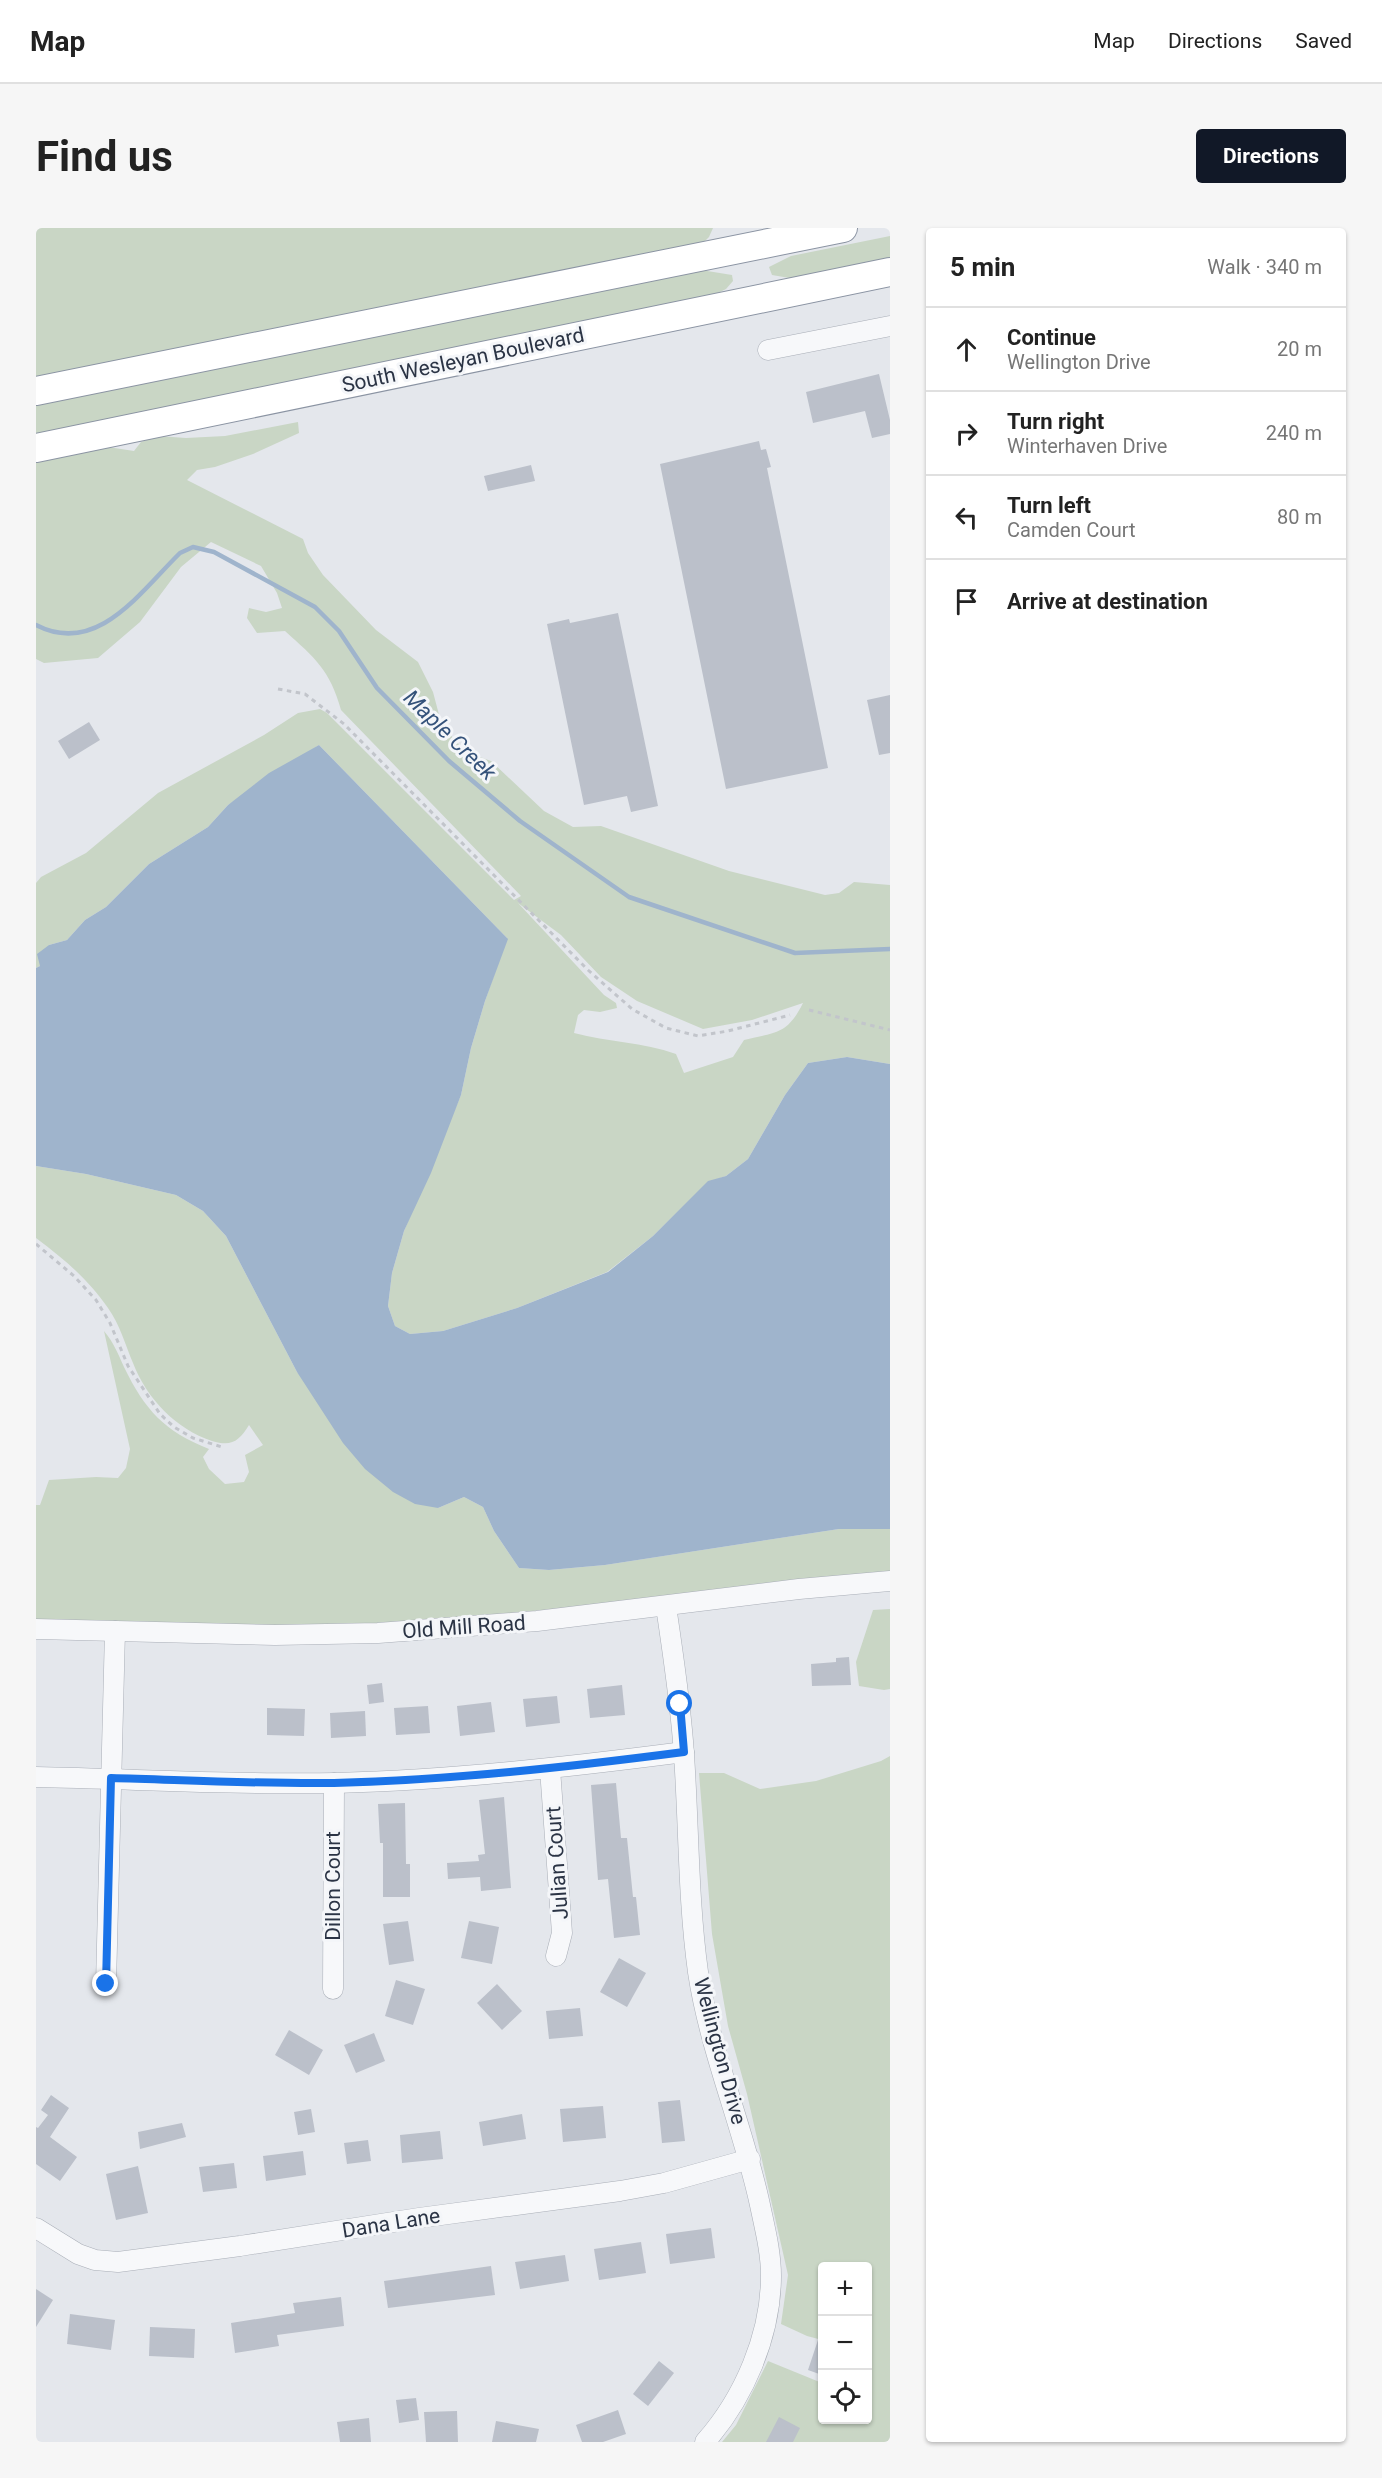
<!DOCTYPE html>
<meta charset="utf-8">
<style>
body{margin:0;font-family:Roboto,sans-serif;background:#f6f6f6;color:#222}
.controls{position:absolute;right:18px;bottom:18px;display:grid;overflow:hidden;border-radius:6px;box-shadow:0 2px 4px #0004}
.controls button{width:54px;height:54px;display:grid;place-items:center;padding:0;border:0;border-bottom:2px solid #e0e0e0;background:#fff;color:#222;font:30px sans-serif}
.stop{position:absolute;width:18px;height:18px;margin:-14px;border:4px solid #1a73e8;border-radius:50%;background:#fff}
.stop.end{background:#1a73e8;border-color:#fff;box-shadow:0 2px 6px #0008}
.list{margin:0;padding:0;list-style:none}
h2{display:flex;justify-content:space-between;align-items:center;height:78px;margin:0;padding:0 24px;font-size:26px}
h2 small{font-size:20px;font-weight:400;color:#767676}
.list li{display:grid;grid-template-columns:39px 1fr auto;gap:18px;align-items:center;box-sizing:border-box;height:84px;padding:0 24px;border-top:2px solid #e0e0e0}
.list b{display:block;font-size:22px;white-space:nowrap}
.list p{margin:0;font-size:20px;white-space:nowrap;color:#767676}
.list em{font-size:20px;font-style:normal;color:#767676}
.icon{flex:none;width:33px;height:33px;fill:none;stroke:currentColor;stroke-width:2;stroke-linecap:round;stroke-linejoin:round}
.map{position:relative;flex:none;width:854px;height:2214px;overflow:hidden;border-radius:6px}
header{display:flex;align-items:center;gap:36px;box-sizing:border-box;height:84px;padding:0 30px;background:#fff;border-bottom:2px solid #e0e0e0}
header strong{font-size:28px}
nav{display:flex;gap:33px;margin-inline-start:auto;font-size:21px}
.intro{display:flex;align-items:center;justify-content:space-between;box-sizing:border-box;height:144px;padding:0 36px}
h1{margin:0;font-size:42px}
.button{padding:15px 27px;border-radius:6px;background:#111827;color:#fff;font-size:21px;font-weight:700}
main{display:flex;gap:36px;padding:0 36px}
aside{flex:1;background:#fff;border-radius:6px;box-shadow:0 2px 4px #0004}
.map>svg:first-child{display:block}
</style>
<header>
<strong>Map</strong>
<nav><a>Map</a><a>Directions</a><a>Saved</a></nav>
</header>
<div class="intro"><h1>Find us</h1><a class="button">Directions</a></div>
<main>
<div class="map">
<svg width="854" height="2214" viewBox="0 0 854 2214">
<rect width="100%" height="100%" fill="#e4e7ec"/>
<g fill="#c9d6c5" fill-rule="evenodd">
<polygon points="0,0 677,0 673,9 666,16 0,151"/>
<polygon points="854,8 854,35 765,52 736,47 733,39 755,28"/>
<polygon points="659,41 696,47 697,53 690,61 668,72 0,210 0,174"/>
<path d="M262,194L263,205L217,226L179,239L161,242L151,252L267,311L272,325L287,347L340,402L382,434L397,464L406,498L430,524L455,533L508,583L537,599L565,598L693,643L789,667L803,665L818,654L854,657V836L811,829L772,835L749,867L712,931L690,948L672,954L617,1008L571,1044L481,1080L407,1103L374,1106L359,1098L352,1078L356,1045L368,1003L425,867L435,820L449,773L471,710L283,517L192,577L172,599L113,636L70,679L49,692L31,712L13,717L4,738L0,740V655L5,649L50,625L122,565L228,507L262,485L284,481L291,485L478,672L485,668L305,482C294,442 279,430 249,403L221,405L211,390L213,380L230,384L246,380L241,365L225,338L175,314L145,339L104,394L62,430L8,435L0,431V235L72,219L98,223L105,214L122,208L150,210L189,208ZM482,675L525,707L565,749L601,773L667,801L716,792L767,775C751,807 740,804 708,812L697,829L648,845L640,826C607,814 572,814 538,805L542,787L548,782L564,784L581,780L580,775L568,767Z"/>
<path d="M0,938L50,946L140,967L167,983L190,1008L261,1144L402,1280L428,1269L447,1279L458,1303L483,1340L513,1342L569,1337L803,1301H854V1345C763,1350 673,1364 583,1374C478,1386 375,1394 270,1399L0,1393V1277H4L13,1252L60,1249L82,1250L90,1240L94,1221L68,1103C78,1115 82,1126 88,1139C109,1182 128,1203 173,1221L167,1229L173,1241L189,1256L208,1254L213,1244L209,1227L227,1217L213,1197C203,1213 196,1219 176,1213C140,1201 111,1171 97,1135C89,1116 84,1097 72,1080C51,1050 29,1032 0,1010Z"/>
<polygon points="854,1381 854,1461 848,1462 823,1458 820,1434 837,1382"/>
<polygon points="854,1528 854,2214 686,2214 700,2197 732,2133 786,2155 786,2192 832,2192 832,2038 786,2038 786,2112 771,2108 745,2096 752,2047 711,1866 692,1798 676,1706 663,1545 688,1545 724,1561 780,1553 845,1533"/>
</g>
<polygon fill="#9fb4cc" points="283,517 472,711 449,773 435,820 425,867 395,945 368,1003 356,1045 352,1078 359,1098 374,1106 407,1103 481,1080 572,1044 617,1008 672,953 690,948 712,931 749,867 772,835 811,829 854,836 854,1301 803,1301 569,1337 513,1342 483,1340 458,1303 447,1279 428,1269 402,1280 379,1276 357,1264 329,1241 307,1215 261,1144 190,1008 167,983 140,967 50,946 0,938 0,740 4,738 1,726 13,717 31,712 49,692 70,679 113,636 172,599 192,577 233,545"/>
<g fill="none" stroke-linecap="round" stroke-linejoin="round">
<path stroke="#9fb4cc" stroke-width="4.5" d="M0,397C61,429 105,363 144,325L157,319L178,324L279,379L303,403L341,460L413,533L484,593L593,669L759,725L854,721"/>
</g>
<g fill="#bbc0ca">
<polygon points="843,146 854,192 854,206 836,210 829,183 777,195 770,164"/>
<polygon points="723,213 725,222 730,221 735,239 731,240 792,540 690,561 624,236"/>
<polygon points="495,237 499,253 452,263 448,248"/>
<polygon points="582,385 622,578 595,584 591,568 548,577 511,396 533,391 534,395"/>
<polygon points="854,467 854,525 843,527 831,472"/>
<polygon points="53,494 64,512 33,531 22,513"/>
<polygon points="813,1429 815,1457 776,1458 775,1436 800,1434 800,1430"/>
<polygon points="346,1455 348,1474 333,1476 331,1457"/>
<polygon points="586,1457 589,1487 554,1490 551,1461"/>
<polygon points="521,1468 524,1495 490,1499 487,1471"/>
<polygon points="455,1474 459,1504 424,1508 421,1478"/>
<polygon points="392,1478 394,1505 360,1507 358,1480"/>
<polygon points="231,1480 269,1481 268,1508 231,1507"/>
<polygon points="329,1483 330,1508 295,1510 294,1485"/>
<polygon points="580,1555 585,1610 591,1610 597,1669 600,1669 604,1707 578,1710 572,1651 562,1652 555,1557"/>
<polygon points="468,1569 475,1660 445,1663 444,1649 412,1651 411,1635 443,1633 442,1627 449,1626 443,1572"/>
<polygon points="369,1575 370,1636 374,1636 374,1669 347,1669 347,1615 344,1615 342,1576"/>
<polygon points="372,1693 378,1733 353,1737 347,1696"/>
<polygon points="433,1693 463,1699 456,1736 425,1730"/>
<polygon points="583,1730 610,1745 591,1779 564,1764"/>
<polygon points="360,1752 389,1761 377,1797 349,1788"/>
<polygon points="461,1756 486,1783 466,1802 441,1775"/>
<polygon points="544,1780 547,1808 513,1811 510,1783"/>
<polygon points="253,1802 287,1822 273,1847 239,1827"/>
<polygon points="338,1805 349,1833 320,1845 308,1817"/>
<polygon points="15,1867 33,1880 14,1909 41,1929 24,1953 0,1936 0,1899 2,1900 12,1887 5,1882"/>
<polygon points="644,1872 649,1913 626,1915 622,1874"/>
<polygon points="567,1878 570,1910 527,1914 524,1881"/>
<polygon points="275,1881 279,1904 262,1907 258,1884"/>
<polygon points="486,1886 490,1911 447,1918 443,1894"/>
<polygon points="146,1895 150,1909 104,1921 102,1904"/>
<polygon points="404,1903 407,1931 366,1935 364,1907"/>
<polygon points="332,1912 335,1933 311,1936 308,1915"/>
<polygon points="267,1923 270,1947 230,1953 227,1928"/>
<polygon points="198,1935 201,1960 167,1964 163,1939"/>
<polygon points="102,1938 112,1985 80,1992 70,1946"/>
<polygon points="675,2000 679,2030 634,2036 630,2006"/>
<polygon points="605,2014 610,2045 563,2052 558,2021"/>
<polygon points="529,2027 533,2053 484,2061 479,2034"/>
<polygon points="455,2038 459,2067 352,2080 348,2053"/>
<polygon points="0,2061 17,2072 0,2099"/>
<polygon points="305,2069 308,2098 241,2107 243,2118 199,2125 195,2095 259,2085 257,2075"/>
<polygon points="34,2086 79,2092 75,2122 31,2116"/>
<polygon points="114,2099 159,2101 158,2130 113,2128"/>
<polygon points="784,2106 786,2107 786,2147 772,2142"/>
<polygon points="623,2133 638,2145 612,2178 597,2166"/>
<polygon points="380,2170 383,2192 363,2195 360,2172"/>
<polygon points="582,2182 590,2206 567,2214 546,2214 540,2197"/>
<polygon points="421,2183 422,2214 390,2214 388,2184"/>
<polygon points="743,2189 764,2200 757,2214 730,2214"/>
<polygon points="333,2190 335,2214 304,2214 301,2194"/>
<polygon points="460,2193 503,2201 500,2214 456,2214"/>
</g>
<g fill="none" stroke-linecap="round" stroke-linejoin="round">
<defs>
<g id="minor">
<polyline points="732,122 854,98"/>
<path d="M630,1378C637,1427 645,1477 648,1527C653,1599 652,1672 662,1744C674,1824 707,1898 724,1977C729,2001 735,2024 735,2048C735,2107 708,2170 669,2214"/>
<polyline points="0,1401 239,1407 342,1405 501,1393 763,1361 854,1353"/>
<polyline points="514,1541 526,1705 520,1728"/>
<path d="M0,1549C100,1551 200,1557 300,1555C416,1552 532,1539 648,1524"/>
<polyline points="70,1756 79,1403"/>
<polyline points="297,1761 298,1555"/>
<polyline points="0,2000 42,2026 59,2032 82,2034 204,2018 383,1990 584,1963 628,1955 714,1931"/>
</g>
<g id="highway">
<polyline points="0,163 807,0"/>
<polyline points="0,220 854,44"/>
</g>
</defs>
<use href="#minor" stroke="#a9aeb7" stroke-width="21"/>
<use href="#highway" stroke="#8b94a3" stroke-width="30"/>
<g stroke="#c2c5cb" stroke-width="3" stroke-dasharray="4.5 4.5" stroke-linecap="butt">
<polyline points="242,461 269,466 308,496 552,742 596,781 630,800 662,808 692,803 754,787"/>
<polyline points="773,782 854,802"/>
<polyline points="0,1016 38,1048 60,1072 74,1095 92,1138 124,1186 138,1199 157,1210 186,1219"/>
</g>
<use href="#minor" stroke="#f7f8fa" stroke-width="20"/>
<use href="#highway" stroke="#fff" stroke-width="28"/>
</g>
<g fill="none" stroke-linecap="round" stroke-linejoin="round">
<path stroke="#1a73e8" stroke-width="8" d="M70,1756L75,1550C149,1552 224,1556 298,1555C416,1552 532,1539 648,1524L644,1476"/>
</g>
<g text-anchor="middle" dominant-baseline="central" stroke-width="6" stroke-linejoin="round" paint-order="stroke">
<g font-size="21" fill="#2b3445" stroke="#f4f6f9">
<text transform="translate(427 132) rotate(-12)">South Wesleyan Boulevard</text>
<text transform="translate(428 1399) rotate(-4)">Old Mill Road</text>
<text transform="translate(521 1635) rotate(-94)">Julian Court</text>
<text transform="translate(297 1658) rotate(-90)">Dillon Court</text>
<text transform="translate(684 1823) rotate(75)">Wellington Drive</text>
<text transform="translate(355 1995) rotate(-9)">Dana Lane</text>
</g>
<g font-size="22" font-style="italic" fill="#34527a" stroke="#f4f6f9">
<text transform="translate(414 507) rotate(44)">Maple Creek</text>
</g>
</g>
</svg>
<div class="controls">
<button>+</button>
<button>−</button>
<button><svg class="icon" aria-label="locate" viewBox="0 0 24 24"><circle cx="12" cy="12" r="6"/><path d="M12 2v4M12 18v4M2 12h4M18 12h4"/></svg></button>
</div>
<div class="stop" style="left:644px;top:1476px"></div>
<div class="stop end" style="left:70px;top:1756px"></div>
</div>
<aside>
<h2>5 min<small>Walk · 340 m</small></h2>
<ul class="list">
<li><svg class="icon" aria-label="ahead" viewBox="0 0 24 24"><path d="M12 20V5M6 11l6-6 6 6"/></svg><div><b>Continue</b><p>Wellington Drive</p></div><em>20 m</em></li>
<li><svg class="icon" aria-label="right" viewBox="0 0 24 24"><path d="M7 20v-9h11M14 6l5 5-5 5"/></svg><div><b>Turn right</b><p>Winterhaven Drive</p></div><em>240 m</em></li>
<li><svg class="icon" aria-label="left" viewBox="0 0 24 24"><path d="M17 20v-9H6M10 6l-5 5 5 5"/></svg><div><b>Turn left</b><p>Camden Court</p></div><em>80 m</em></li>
<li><svg class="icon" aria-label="arrive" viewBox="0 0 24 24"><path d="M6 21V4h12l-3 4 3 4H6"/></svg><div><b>Arrive at destination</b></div></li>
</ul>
</aside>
</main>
